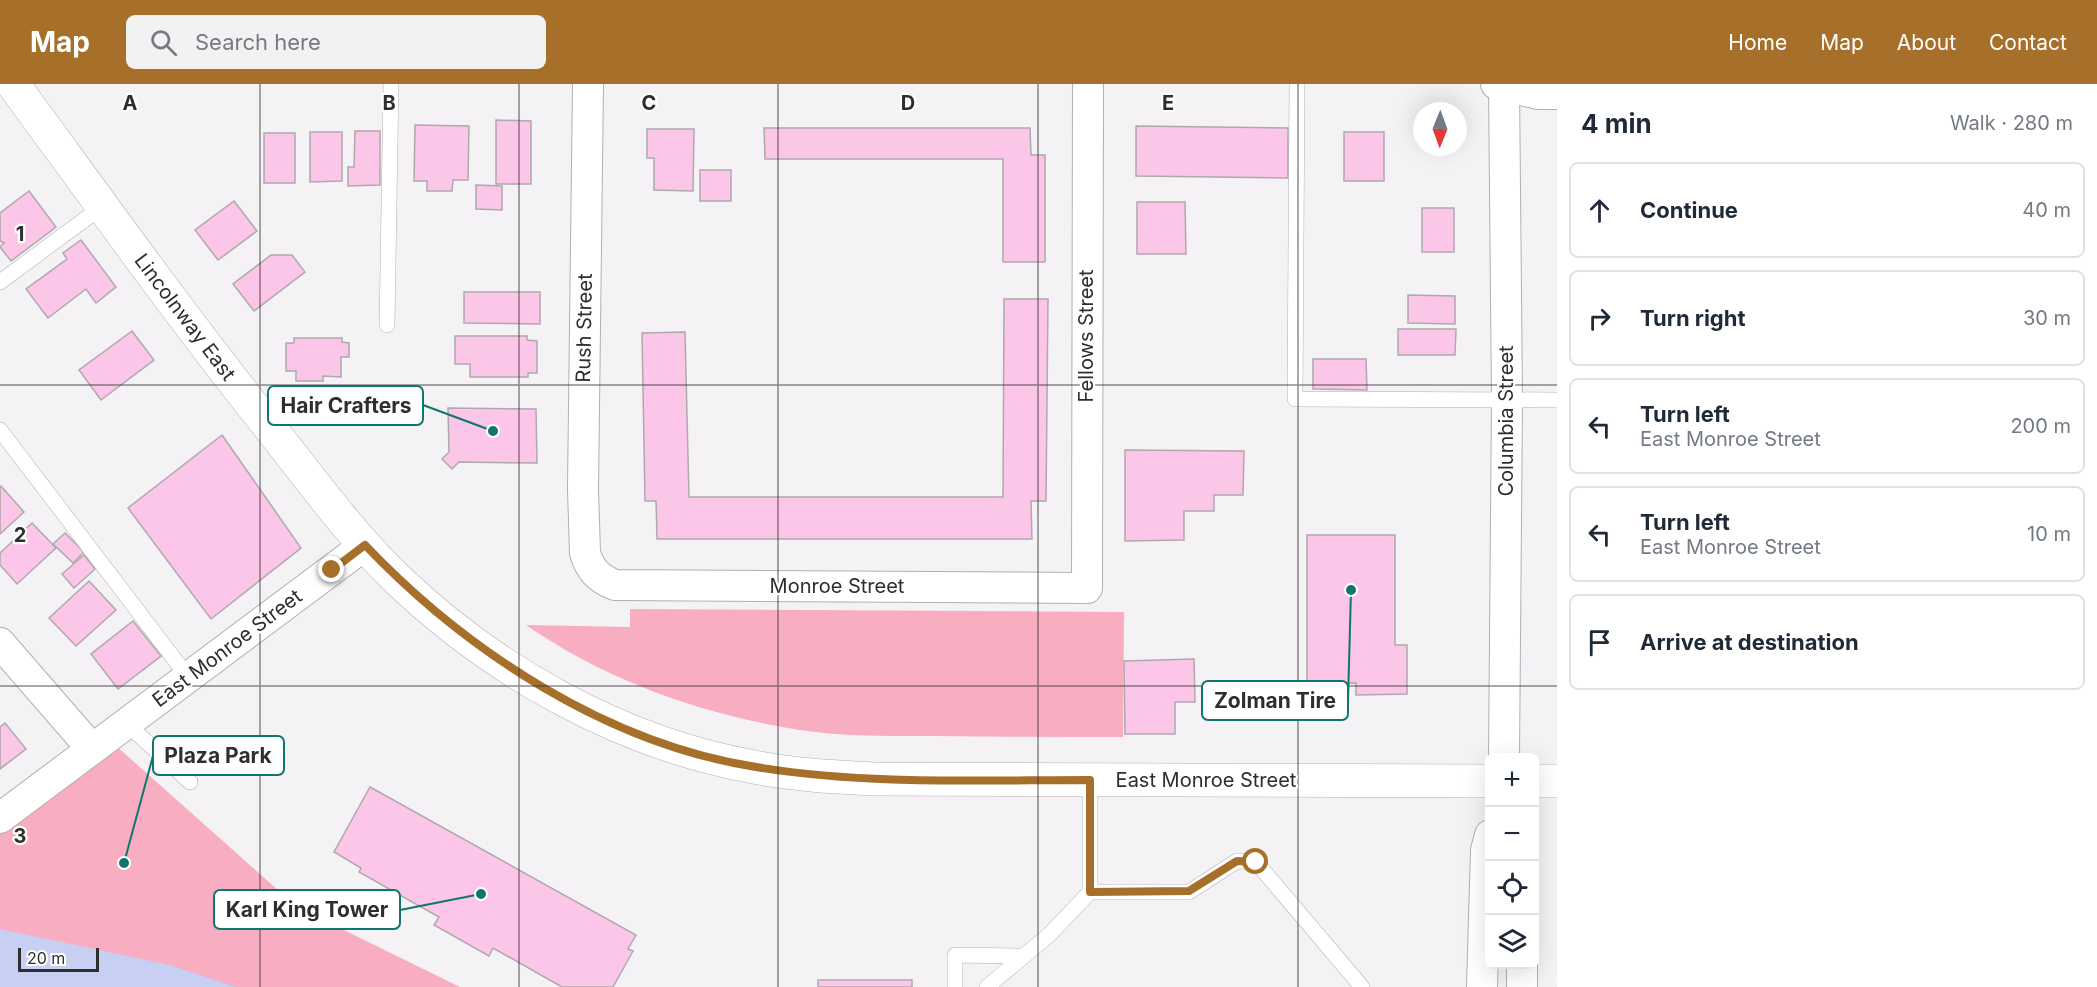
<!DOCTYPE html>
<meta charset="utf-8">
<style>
body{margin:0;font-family:Inter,sans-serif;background:#f2f2f3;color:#1f2937}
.controls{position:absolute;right:18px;bottom:18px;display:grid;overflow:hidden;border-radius:9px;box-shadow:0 6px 24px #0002}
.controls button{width:54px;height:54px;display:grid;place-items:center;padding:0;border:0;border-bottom:2px solid #e0e1e3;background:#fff;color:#1f2937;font:30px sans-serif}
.compass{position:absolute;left:1413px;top:18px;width:54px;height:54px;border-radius:50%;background:#fff;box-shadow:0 6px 24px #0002;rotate:181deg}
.scale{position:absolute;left:18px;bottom:15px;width:81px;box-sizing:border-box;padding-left:6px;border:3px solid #2f2e2f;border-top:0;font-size:16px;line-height:21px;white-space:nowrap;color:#2f2e2f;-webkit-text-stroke:4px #fff;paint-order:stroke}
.stop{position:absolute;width:18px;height:18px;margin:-14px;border:4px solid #a6702a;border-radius:50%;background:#fff}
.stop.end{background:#a6702a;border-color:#fff;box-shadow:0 2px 6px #0008}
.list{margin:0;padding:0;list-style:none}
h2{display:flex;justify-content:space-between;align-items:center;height:78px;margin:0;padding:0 24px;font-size:26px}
h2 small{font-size:20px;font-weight:400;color:#747a83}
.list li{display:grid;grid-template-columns:39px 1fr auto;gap:18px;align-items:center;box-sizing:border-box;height:96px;margin:0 12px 12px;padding:0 12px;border:2px solid #e0e1e3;border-radius:9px}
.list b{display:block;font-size:22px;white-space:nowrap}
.list p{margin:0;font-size:20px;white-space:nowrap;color:#747a83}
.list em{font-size:20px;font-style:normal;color:#747a83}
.icon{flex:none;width:33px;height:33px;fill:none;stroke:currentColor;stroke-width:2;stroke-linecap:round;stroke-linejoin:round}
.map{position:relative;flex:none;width:1557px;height:903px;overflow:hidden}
header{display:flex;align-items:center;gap:36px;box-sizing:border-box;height:84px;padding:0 30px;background:#a6702a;color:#fff}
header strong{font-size:28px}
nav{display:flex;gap:33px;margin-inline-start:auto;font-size:21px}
.search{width:420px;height:54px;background:#f2f2f3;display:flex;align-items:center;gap:15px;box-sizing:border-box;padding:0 21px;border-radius:9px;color:#747a83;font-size:22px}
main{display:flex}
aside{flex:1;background:#fff}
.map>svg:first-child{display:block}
</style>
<header>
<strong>Map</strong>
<div class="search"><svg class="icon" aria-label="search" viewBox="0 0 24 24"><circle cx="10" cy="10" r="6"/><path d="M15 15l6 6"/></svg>Search here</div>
<nav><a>Home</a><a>Map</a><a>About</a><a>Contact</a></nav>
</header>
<main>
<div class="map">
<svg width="1557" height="903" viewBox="0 0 1557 903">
<rect width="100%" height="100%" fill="#f5f2f6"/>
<g fill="#f8adc0">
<path d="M630,525L1124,528L1123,653C1061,653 999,653 936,652C891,652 845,653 800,646C701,630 609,598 526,541L630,543Z"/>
<polygon points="106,653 297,823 460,903 196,903 0,855 0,735"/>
</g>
<polygon fill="#c7d0f2" points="0,845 170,881 236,903 0,903"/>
<g fill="#fbc6e7" stroke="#aea9ac" stroke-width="1.5">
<polygon points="496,36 531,37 531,100 496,100"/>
<polygon points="415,41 469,42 468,96 453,96 452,107 427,107 427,97 414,97"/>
<polygon points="1136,42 1288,44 1288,94 1136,92"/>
<polygon points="764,44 1030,44 1031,71 1045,71 1045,178 1003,178 1003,75 765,75"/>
<polygon points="647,45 694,45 693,107 654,106 654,74 647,74"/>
<polygon points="355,47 380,47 380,101 348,102 348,83 354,83"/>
<polygon points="310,48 342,48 342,97 310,98"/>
<rect x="1344" y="48" width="40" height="49"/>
<rect x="264" y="49" width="31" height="50"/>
<rect x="700" y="86" width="31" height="31"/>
<polygon points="476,101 502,102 502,126 476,125"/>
<polygon points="29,107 56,143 11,177 0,163 4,159 0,157 0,129"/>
<polygon points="234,117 257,147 218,176 195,146"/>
<polygon points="1137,118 1185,118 1186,170 1137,170"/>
<rect x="1422" y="124" width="32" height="44"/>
<polygon points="81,156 116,203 96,219 86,205 48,234 26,205 67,175 63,169"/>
<polygon points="271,171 292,171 305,188 254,227 233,200"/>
<polygon points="464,208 540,208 540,240 464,239"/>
<polygon points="1408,211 1455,212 1455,240 1408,239"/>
<polygon points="1004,215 1048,215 1046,417 1031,417 1032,455 657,455 656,417 645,417 642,249 685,248 689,413 1003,413"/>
<polygon points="1398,245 1456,245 1455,271 1398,271"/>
<polygon points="132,247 154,276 101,316 79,286"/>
<polygon points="455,252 527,252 527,256 537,257 537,289 528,289 528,293 470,293 470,280 455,280"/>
<polygon points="294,254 342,254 342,258 349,259 349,273 341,273 341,293 323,292 323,297 296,297 296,287 286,287 286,259 294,259"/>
<polygon points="1313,275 1366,275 1367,306 1313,305"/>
<polygon points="448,324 536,325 537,379 459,378 452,385 442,375 449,368"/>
<polygon points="222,351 301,464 211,535 128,424"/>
<polygon points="1125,366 1244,367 1243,411 1214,411 1214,427 1184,427 1184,456 1125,457"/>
<polygon points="1,402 24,428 0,450 0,403"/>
<polygon points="32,439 56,464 17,500 0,481 0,469"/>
<polygon points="65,449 84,468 73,479 53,460"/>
<polygon points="1307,451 1395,451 1395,561 1407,561 1407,610 1356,611 1356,599 1307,600"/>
<polygon points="84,471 95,485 74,504 62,490"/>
<polygon points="89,497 116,526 76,562 49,534"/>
<polygon points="133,537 161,572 118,605 91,570"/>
<polygon points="1194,575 1195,618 1175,618 1175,650 1125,650 1124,577"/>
<polygon points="5,639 26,665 0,685 0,643"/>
<polygon points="370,703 636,851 628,865 633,867 613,903 562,903 493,864 489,872 434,841 439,833 359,788 361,784 334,768"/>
<rect x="818" y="896" width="94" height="7"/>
</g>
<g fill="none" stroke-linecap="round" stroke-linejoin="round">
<defs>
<g id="service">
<polyline points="1297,0 1295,315 1557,316"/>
<polyline points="0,198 103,122"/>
<polyline points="387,241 391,0"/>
<polyline points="0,346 188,593"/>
<polyline points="126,639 190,698"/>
<polyline points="1090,808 1189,808 1237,777 1256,778 1362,903"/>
<polyline points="955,903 955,871 1024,872"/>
<polyline points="987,903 1050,850 1090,808 1090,696"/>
</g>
<g id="minor">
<path d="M588,0L583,405L585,469C590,486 599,495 615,501L1087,504L1088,0"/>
<polyline points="1496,0 1538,10 1557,10"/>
<polyline points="0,559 92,665"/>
<polyline points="1504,674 1507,316 1504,0"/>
<polyline points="0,734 365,461"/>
<polyline points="1522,880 1522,903"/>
<polyline points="1482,903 1486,766 1490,751"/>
</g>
<g id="primary">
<path d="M13,0C93,109 172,220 256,326C301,382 343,442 394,492C491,586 620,659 754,683C794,691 835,693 875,695L1490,697"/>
<polyline points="1534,697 1557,697"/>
</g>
</defs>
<use href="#service" stroke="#b2afb3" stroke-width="16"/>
<use href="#minor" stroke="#b2afb3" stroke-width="32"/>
<use href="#primary" stroke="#b2afb3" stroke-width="34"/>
<use href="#service" stroke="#fff" stroke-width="15"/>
<use href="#minor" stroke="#fff" stroke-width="30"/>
<use href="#primary" stroke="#fff" stroke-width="33"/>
</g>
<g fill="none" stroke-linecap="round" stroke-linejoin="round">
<path stroke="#a6702a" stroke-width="8" d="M332,486L365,461C467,568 608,660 756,683C866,701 979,696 1090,696V808L1189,807L1237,777L1256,778"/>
</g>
<path fill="none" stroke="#2f2e2f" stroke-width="1.5" stroke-opacity="0.55" d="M260,0V903M519,0V903M778,0V903M1038,0V903M1298,0V903M0,301H1557M0,602H1557"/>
<g text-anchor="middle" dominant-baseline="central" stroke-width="4.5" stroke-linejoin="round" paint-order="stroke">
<g font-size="20" fill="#2f2e2f" stroke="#fff">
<text transform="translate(185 233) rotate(53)">Lincolnway East</text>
<text transform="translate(584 244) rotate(-89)">Rush Street</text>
<text transform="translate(1086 252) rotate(-90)">Fellows Street</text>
<text transform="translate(1506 337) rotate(-90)">Columbia Street</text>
<text x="837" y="502">Monroe Street</text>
<text transform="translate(227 564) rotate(-37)">East Monroe Street</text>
<text x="1206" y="696">East Monroe Street</text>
</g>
</g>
<g font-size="20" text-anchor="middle" font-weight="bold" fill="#2f2e2f" stroke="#fff" stroke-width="4.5" stroke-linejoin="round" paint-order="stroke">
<text x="130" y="26">A</text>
<text x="389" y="26">B</text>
<text x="649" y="26">C</text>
<text x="908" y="26">D</text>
<text x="1168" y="26">E</text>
<text x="20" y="157">1</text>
<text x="20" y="458">2</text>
<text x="20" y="759">3</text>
</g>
<path fill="none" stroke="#0f766e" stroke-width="2" d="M493 347L423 321M1351 506L1348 617M124 779L153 672M481 810L400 826"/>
<g fill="#0f766e" stroke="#fff" stroke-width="2">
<circle cx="493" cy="347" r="6"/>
<circle cx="1351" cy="506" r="6"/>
<circle cx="124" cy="779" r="6"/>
<circle cx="481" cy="810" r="6"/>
</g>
<g fill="#fff" stroke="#0f766e" stroke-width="2">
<rect x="268" y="302" width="155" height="39" rx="6"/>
<rect x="1202" y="597" width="146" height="39" rx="6"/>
<rect x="153" y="652" width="131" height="39" rx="6"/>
<rect x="214" y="806" width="186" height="39" rx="6"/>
</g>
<g font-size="21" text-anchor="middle" font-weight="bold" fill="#2f2e2f">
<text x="346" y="329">Hair Crafters</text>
<text x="1275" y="624">Zolman Tire</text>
<text x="218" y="679">Plaza Park</text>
<text x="307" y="833">Karl King Tower</text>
</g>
</svg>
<div class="controls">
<button>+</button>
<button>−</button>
<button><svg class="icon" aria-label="locate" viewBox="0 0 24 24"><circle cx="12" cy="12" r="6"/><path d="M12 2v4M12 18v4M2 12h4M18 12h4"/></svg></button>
<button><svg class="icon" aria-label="layers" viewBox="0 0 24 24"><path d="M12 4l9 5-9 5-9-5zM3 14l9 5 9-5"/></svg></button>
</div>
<svg class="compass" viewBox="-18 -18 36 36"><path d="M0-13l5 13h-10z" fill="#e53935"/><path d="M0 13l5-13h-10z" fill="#747a83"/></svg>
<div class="scale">20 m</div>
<div class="stop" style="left:1256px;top:778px"></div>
<div class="stop end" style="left:332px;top:486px"></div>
</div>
<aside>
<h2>4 min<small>Walk · 280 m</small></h2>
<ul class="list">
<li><svg class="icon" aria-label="ahead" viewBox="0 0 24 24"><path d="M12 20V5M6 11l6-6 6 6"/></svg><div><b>Continue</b></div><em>40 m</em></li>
<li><svg class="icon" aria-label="right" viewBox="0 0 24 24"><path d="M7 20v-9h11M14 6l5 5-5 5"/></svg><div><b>Turn right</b></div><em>30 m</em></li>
<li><svg class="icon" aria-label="left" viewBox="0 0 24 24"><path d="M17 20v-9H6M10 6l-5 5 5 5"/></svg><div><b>Turn left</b><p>East Monroe Street</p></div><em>200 m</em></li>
<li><svg class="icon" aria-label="left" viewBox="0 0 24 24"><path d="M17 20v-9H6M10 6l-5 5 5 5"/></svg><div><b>Turn left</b><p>East Monroe Street</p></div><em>10 m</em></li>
<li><svg class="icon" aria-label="arrive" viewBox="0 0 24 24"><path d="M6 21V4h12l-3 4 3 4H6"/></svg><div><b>Arrive at destination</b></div></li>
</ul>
</aside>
</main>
